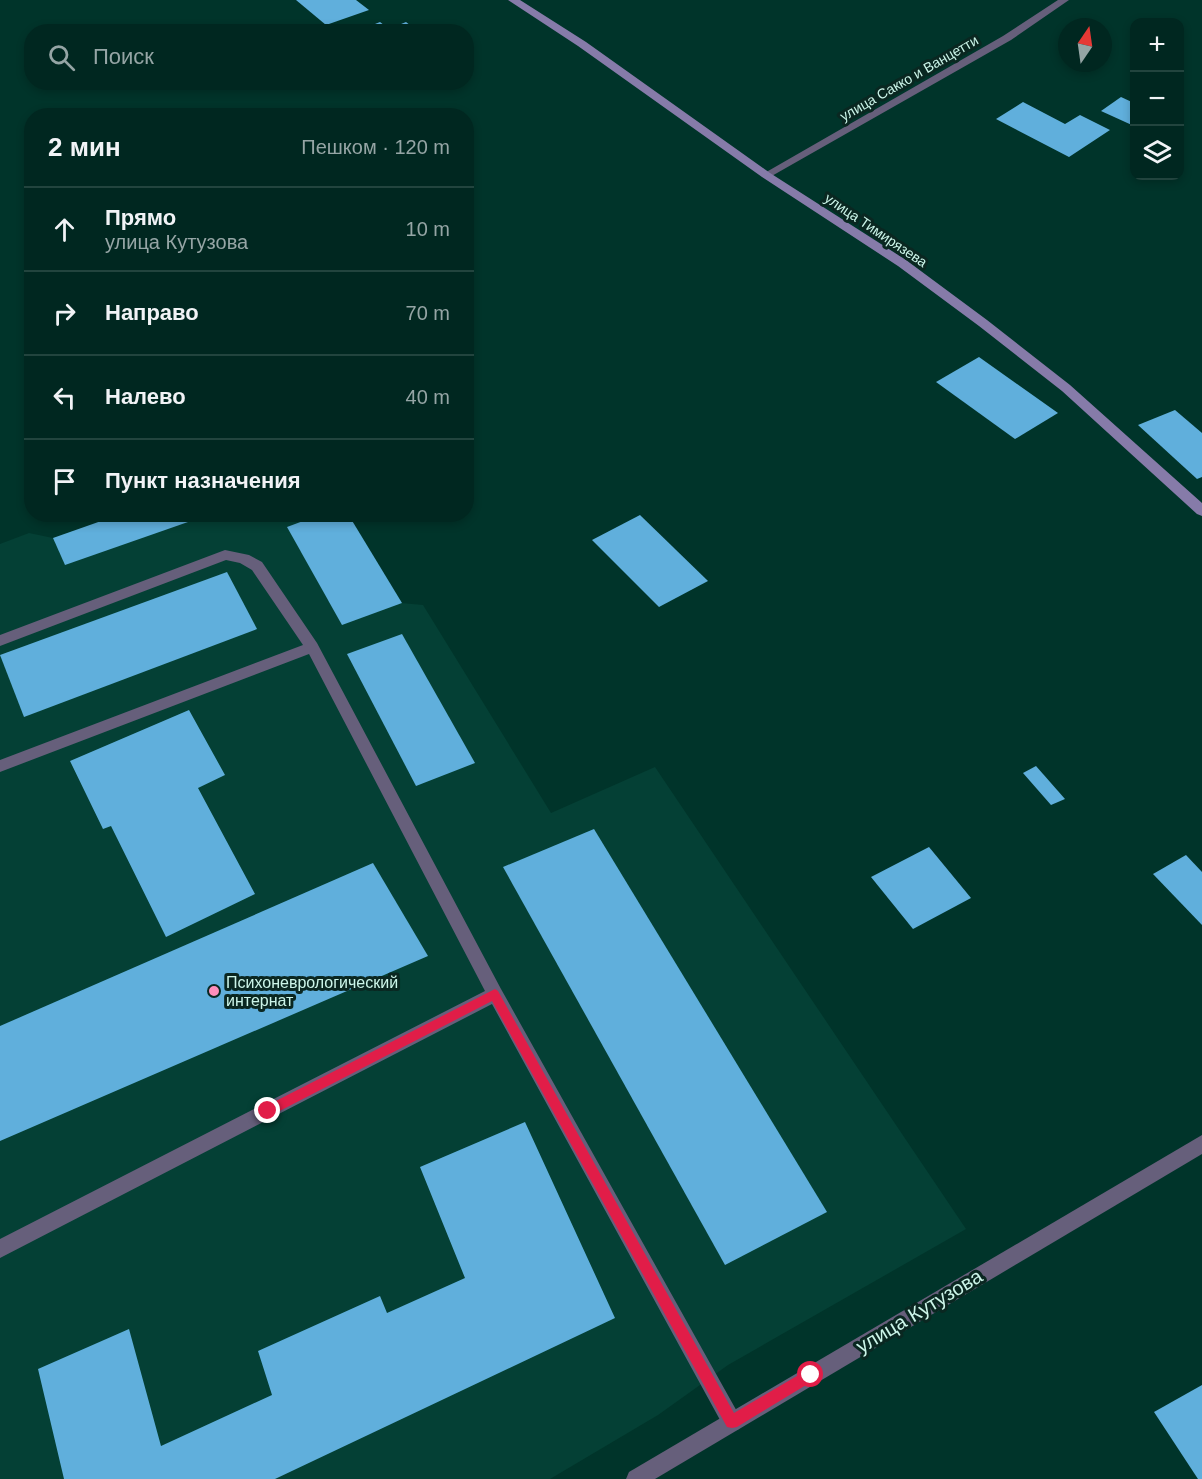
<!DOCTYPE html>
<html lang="ru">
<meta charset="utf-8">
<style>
body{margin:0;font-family:Helvetica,sans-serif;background:#0e332d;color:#f1f3f6}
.controls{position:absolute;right:18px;top:18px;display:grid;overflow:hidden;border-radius:12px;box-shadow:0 3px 9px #0003}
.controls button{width:54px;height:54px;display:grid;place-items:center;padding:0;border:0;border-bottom:2px solid #22443e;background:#002720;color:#f1f3f6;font:30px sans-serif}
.compass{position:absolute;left:1058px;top:18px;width:54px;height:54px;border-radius:50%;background:#002720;box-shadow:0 3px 9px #0003;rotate:13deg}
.stop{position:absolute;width:18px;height:18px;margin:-14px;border:4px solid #e11d48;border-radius:50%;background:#fff}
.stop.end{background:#e11d48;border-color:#fff;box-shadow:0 2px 6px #0008}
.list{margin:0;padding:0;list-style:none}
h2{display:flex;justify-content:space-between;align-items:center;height:78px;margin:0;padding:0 24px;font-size:26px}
h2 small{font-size:20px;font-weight:400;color:#95a5a5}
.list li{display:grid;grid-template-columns:39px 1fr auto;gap:18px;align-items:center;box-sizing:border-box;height:84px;padding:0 24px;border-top:2px solid #22443e}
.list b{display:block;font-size:22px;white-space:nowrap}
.list p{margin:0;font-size:20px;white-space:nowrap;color:#95a5a5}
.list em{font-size:20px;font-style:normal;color:#95a5a5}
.icon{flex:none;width:33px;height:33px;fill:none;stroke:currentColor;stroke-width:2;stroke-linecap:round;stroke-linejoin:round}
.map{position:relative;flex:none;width:1202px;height:1479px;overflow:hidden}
.search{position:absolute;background:#002720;box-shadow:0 3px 9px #0003;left:24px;top:24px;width:450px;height:66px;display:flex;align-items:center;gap:15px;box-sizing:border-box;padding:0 21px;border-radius:24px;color:#95a5a5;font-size:22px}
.panel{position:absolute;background:#002720;box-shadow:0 3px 9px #0003;left:24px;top:108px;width:450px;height:414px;border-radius:24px}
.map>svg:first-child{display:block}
</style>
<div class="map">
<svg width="1202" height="1479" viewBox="0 0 1202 1479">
<rect width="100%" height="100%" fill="#00342a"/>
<polygon fill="#044035" points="121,515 348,515 401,603 423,605 551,813 655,767 966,1229 728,1365 658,1415 550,1479 0,1479 0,544 29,533 53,538"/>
<g fill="#60afdc">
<polygon points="296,0 356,0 369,10 326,25"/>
<polygon points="380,22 389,29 406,22 416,30 355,32"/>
<polygon points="1121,97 1134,103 1134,126 1101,111"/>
<polygon points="1023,102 1065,124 1080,115 1110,130 1069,157 996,119"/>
<polygon points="979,357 1058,413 1015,439 936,382"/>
<polygon points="1175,410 1202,433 1202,477 1197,479 1138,425"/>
<polygon points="121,514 208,514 208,515 65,565 53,538"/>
<polygon points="322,514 348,514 402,603 342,625 287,527"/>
<polygon points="640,515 708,581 659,607 592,540"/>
<polygon points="227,572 257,629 24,717 0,655"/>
<polygon points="402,634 475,763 416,786 347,654"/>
<polygon points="189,710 225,775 198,788 255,894 166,937 111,826 103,829 70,761"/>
<polygon points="1036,766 1065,799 1051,805 1023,773"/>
<polygon points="594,829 827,1212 725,1265 503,867"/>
<polygon points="929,847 971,898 913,929 871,877"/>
<polygon points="1186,855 1202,872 1202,925 1153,874"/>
<polygon points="373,863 428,956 0,1141 0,1026"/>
<polygon points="525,1122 615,1318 275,1479 64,1479 38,1369 129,1329 161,1446 272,1395 258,1351 380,1296 387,1313 465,1278 420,1167"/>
<polygon points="1202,1385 1202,1479 1198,1479 1154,1412"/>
</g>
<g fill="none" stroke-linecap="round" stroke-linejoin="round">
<g fill="#665f7b" fill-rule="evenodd">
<polygon points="1058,0 1069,0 1011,40 770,177 766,178 761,175 1003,36"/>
<polygon points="225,550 249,555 262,562 317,643 501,989 739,1415 742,1422 739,1429 732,1432 725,1429 492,1004 0,1258 0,1239 485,991 309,654 0,772 0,760 303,645 252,570 240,563 226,560 0,646 0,635"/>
</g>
<polygon fill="#665f7b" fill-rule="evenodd" points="1202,1135 1202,1154 655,1479 626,1479 629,1472"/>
<polygon fill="#867ba9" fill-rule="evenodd" points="508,0 520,0 586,42 770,173 906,260 987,320 1070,385 1202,503 1202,516 1197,514 1062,391 979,326 898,266 762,177 578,46"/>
</g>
<polygon fill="#e11d48" points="495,989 498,991 734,1413 807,1370 811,1369 816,1370 818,1375 816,1379 737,1427 732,1428 727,1427 492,1001 272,1115 264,1115 264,1107"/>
<circle fill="#fe8ebb" stroke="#0a2721" stroke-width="2" cx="214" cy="991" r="6"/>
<g text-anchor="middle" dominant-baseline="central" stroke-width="6" stroke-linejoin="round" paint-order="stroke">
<g font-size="14" fill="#ccf5e9" stroke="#0a2721">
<text transform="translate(909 78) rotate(-30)">улица Сакко и Ванцетти</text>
<text transform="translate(876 230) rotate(34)">улица Тимирязева</text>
</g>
<g font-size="16" fill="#ccf5e9" stroke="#0a2721" text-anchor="start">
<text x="226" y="982">Психоневрологический<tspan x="226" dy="18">интернат</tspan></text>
</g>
<g font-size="20" fill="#ccf5e9" stroke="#0a2721">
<text transform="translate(919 1311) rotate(-31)">улица Кутузова</text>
</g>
</g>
</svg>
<div class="controls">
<button>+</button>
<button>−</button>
<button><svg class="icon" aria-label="layers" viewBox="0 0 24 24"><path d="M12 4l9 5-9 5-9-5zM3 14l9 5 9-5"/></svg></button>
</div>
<svg class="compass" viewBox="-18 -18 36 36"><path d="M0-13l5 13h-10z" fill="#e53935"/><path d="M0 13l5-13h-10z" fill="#95a5a5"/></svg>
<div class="stop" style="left:811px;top:1375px"></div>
<div class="stop end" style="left:268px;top:1111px"></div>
<div class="search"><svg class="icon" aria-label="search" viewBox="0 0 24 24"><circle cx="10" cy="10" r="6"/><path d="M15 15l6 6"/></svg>Поиск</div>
<section class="panel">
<h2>2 мин<small>Пешком · 120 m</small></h2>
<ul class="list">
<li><svg class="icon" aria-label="ahead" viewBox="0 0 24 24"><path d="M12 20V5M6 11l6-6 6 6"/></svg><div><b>Прямо</b><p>улица Кутузова</p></div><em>10 m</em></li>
<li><svg class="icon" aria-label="right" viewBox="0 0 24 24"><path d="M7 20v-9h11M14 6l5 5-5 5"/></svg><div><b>Направо</b></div><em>70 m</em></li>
<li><svg class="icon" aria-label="left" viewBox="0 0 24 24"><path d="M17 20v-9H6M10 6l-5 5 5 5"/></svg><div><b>Налево</b></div><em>40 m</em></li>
<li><svg class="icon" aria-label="arrive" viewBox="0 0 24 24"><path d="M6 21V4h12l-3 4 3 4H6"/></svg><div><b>Пункт назначения</b></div></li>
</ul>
</section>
</div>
